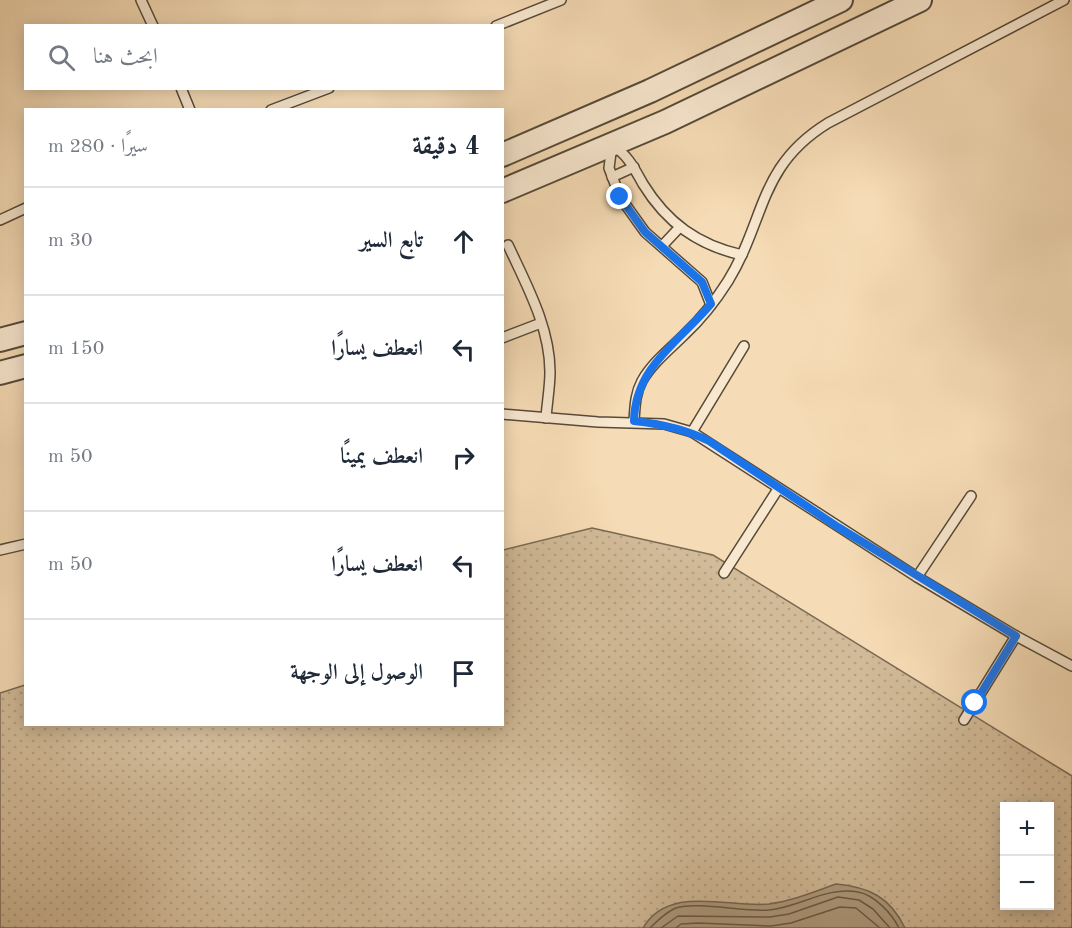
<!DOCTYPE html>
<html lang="ar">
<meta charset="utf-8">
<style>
body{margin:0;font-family:"Old Standard TT",Amiri,serif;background:#f6f6f7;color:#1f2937;direction:rtl}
.controls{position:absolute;right:18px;bottom:18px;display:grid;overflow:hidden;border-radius:0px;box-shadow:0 3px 15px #0003}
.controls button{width:54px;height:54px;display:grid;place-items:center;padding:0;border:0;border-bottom:2px solid #e0e1e3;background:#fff;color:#1f2937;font:30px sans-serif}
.stop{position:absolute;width:18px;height:18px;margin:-14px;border:4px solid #1a73e8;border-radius:50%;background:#fff}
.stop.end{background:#1a73e8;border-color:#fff;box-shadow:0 2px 6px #0008}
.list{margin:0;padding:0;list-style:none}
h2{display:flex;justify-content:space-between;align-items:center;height:78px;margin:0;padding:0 24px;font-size:26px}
h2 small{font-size:20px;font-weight:400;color:#747a83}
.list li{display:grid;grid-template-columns:39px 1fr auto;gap:18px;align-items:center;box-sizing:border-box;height:108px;padding:0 24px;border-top:2px solid #e0e1e3}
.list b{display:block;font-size:22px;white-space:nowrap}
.list em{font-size:20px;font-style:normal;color:#747a83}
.icon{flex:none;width:33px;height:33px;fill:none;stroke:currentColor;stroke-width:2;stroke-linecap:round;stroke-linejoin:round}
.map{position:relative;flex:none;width:1072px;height:928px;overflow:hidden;direction:ltr}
.search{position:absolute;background:#fff;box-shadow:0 3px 15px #0003;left:24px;top:24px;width:480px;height:66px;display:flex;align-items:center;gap:15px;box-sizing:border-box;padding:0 21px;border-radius:0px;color:#747a83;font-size:22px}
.panel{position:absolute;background:#fff;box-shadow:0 3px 15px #0003;left:24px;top:108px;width:480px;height:618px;border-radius:0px;direction:rtl}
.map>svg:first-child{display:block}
</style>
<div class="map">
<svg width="1072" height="928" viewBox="0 0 1072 928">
<defs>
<pattern id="grass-dots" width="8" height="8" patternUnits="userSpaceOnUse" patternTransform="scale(1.5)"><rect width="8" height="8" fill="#d2bb99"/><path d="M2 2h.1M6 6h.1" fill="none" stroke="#b4a083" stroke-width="1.8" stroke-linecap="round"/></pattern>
</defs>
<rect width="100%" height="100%" fill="#f6dcb6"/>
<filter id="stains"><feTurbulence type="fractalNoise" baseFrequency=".00333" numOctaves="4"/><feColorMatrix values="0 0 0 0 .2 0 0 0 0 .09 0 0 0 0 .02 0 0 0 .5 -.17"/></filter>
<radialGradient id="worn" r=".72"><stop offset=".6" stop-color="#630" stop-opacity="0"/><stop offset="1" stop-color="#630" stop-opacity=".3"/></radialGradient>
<path fill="url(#grass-dots)" stroke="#7a6a54" stroke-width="1.5" fill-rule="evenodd" d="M592,528L713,555L1072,776V928H0V693L25,685L26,724H502L503,550ZM1004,806H1050V906H1004Z"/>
<path fill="#ae9a7d" stroke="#766651" stroke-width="1.5" d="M836,884C869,887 890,897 905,928H643C669,884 728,908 769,904C792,901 814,892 836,884Z"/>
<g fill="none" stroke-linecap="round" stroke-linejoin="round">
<g stroke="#685a46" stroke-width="1.5">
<path d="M650,928C656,922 668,911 676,908C698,901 742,912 769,910C800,907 827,886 858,892C875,895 892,914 899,928"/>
<polyline points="661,928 678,916 770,917 789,914 838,897 859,900 873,909 890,928"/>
<polyline points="676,928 681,924 698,923 771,926 791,923 840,907 856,908 880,928"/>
</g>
<defs>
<g id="service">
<polyline points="141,0 153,26"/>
<polyline points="496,26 561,0"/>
<polyline points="181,88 190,110"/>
<polyline points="271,110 329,88"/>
<polyline points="612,177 634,167"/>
<polyline points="0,220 26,208"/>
<path d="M508,245C526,284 550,327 550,372C550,387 547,403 546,418"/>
<polyline points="662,246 679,228"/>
<path d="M711,305L702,282L645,232L620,197L609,168L612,145C628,155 634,168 643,184C667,223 698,245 742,255"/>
<polyline points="502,338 541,323"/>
<polyline points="502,414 598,422 664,424 692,432 917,577 1016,636 1072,666"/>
<path d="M634,421C635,407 635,394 642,381C652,363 670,349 685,334C701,319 716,300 728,281C766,219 758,166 828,123L1064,0"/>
<polyline points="692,432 744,346"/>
<polyline points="0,550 26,544"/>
<polyline points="724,573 778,489"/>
<polyline points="917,577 971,496"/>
<polyline points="964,720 1016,636"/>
</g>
<g id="tertiary">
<polyline points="502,155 650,91 841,0"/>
<polyline points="502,191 665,122 920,0"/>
<polyline points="0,340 26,333"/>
<polyline points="0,373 26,366"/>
</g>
</defs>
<use href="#service" stroke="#564a38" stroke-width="12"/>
<use href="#tertiary" stroke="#564a38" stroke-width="26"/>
<use href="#service" stroke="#f9e8d0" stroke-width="9"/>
<use href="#tertiary" stroke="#f9e8d0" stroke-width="22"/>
</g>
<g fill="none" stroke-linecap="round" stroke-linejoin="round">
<path stroke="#1a73e8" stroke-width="8" d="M620,197L645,232L702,282L711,304C678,343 635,367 634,421C662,424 685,429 709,441L838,527L1016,636L975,703"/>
</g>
<rect width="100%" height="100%" filter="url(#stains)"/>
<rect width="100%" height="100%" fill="url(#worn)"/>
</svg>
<div class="controls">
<button>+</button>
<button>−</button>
</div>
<div class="stop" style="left:975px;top:703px"></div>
<div class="stop end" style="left:620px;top:197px"></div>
<div class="search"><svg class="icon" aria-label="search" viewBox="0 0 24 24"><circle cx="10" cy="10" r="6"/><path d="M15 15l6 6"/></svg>ابحث هنا</div>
<section class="panel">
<h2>4 دقيقة<small>سيرًا · 280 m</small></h2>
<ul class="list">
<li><svg class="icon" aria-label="ahead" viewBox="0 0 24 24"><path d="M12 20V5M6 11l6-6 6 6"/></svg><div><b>تابع السير</b></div><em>30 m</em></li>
<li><svg class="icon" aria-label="left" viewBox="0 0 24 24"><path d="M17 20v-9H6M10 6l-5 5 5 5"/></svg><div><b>انعطف يسارًا</b></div><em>150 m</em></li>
<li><svg class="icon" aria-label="right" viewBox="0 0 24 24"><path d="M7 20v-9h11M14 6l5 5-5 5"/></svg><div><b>انعطف يمينًا</b></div><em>50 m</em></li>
<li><svg class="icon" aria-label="left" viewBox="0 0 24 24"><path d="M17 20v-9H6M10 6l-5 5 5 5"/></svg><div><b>انعطف يسارًا</b></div><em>50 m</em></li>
<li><svg class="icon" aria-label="arrive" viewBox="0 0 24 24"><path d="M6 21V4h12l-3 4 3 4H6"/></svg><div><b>الوصول إلى الوجهة</b></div></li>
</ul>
</section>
</div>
